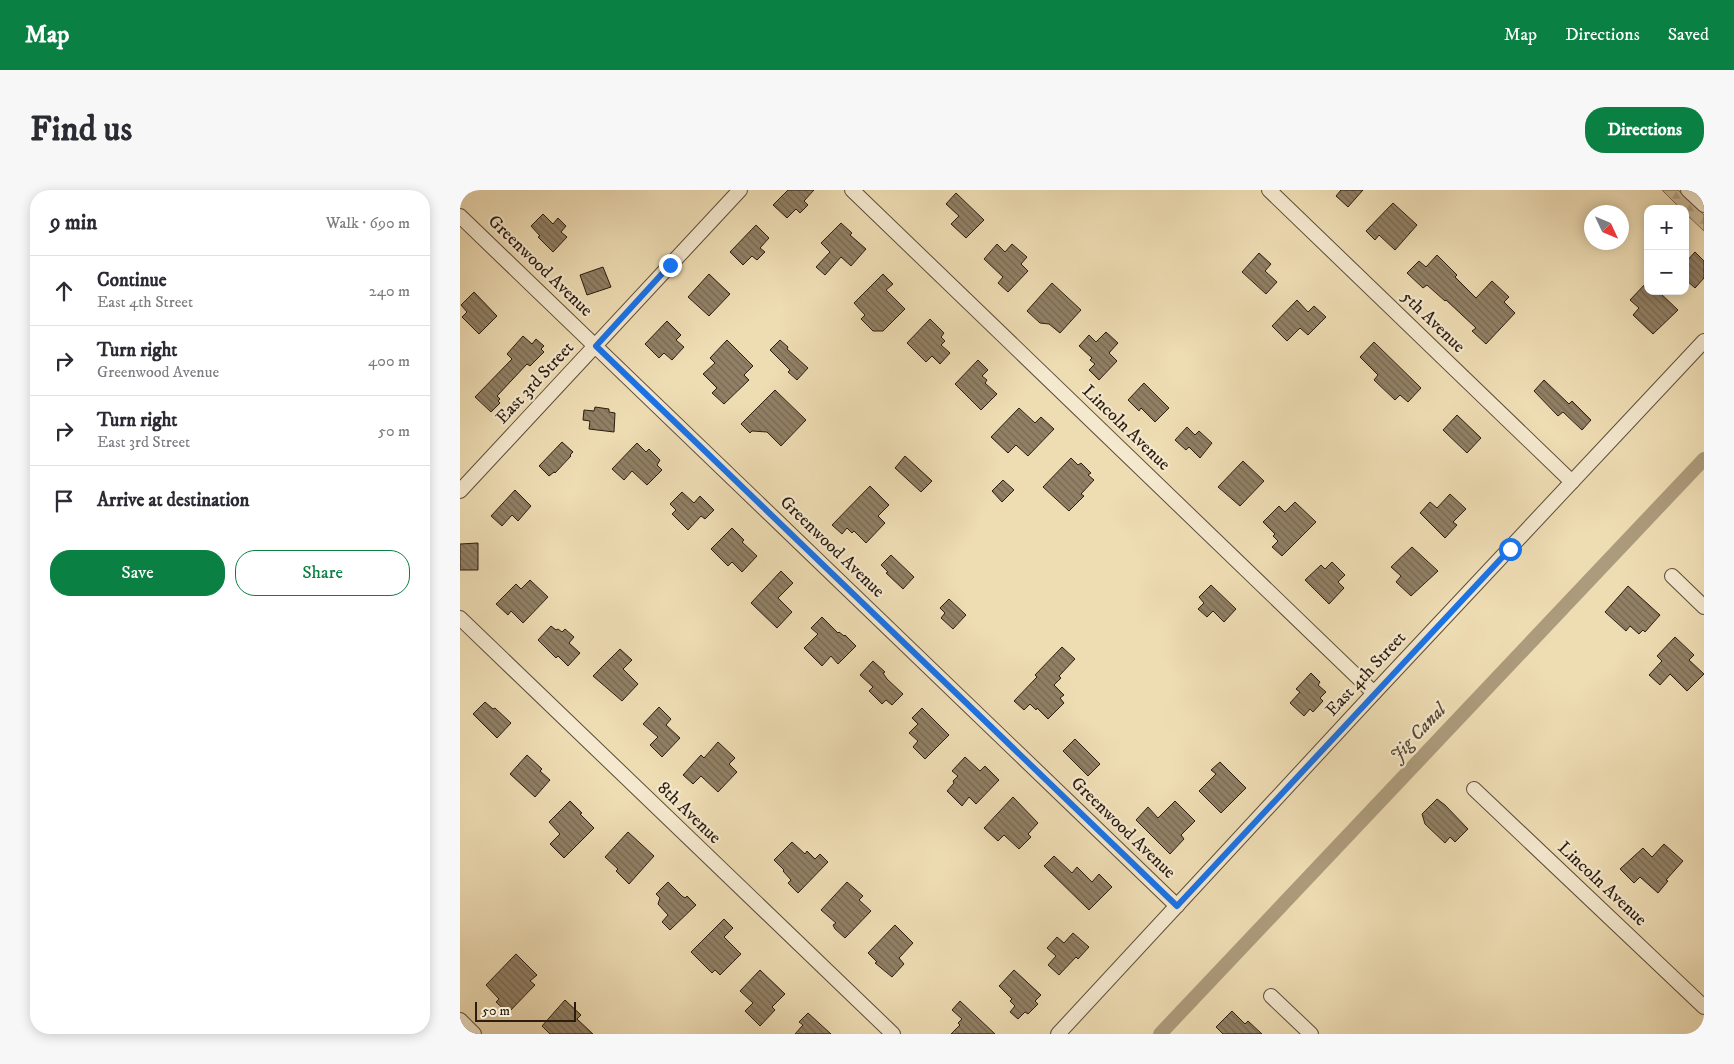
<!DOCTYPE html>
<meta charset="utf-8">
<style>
body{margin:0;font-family:"IM FELL DW Pica",serif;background:#f7f7f7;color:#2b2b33}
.controls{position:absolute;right:15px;top:15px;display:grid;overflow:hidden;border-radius:10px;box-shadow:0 2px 12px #0003}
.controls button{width:45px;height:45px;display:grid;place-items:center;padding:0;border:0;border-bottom:1px solid #e1e1e2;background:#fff;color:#2b2b33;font:25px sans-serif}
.compass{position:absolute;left:1124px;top:15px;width:45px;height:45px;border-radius:50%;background:#fff;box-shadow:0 2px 12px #0003;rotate:134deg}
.scale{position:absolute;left:15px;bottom:12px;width:101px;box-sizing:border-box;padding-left:5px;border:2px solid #2c1d10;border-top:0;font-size:14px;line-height:18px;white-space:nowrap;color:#2c1d10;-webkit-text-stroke:4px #f4e8ce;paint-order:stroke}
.stop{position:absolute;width:15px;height:15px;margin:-11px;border:4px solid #1a73e8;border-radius:50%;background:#fff}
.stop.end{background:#1a73e8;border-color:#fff;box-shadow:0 1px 5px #0008}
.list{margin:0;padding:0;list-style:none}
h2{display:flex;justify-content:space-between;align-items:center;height:65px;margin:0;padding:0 20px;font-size:21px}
h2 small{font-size:16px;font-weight:400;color:#7c7c81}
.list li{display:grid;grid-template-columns:32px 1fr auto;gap:15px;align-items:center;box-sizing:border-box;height:70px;padding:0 20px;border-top:1px solid #e1e1e2}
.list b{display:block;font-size:19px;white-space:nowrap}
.list p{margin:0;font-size:16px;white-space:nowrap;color:#7c7c81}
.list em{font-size:16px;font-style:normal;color:#7c7c81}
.actions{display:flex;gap:10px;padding:15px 20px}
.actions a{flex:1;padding:11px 0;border:1px solid #0b8043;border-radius:20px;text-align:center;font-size:18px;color:#0b8043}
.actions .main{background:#0b8043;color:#fff}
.icon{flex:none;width:28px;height:28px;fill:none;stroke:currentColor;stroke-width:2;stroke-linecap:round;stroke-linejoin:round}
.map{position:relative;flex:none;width:1244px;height:844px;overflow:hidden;border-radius:20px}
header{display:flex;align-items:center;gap:30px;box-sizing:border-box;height:70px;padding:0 25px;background:#0b8043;color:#fff}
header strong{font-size:24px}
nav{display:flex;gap:28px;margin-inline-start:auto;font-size:18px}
.intro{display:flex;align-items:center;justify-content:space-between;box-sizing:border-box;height:120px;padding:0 30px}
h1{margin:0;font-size:35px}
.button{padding:12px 22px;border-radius:20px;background:#0b8043;color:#fff;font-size:18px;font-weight:700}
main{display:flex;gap:30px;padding:0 30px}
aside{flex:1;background:#fff;border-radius:20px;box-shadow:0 2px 12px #0003}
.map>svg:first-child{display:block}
</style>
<header>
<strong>Map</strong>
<nav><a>Map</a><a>Directions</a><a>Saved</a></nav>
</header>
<div class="intro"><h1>Find us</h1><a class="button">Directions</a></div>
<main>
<aside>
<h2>9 min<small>Walk · 690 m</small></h2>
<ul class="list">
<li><svg class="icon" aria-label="ahead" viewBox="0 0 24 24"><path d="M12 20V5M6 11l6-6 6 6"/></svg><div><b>Continue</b><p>East 4th Street</p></div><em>240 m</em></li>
<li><svg class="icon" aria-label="right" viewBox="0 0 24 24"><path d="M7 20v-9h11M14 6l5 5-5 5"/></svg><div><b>Turn right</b><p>Greenwood Avenue</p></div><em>400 m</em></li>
<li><svg class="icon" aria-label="right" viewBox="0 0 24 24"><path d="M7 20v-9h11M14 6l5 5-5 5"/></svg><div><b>Turn right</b><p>East 3rd Street</p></div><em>50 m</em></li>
<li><svg class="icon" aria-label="arrive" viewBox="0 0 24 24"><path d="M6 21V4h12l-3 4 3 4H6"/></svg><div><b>Arrive at destination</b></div></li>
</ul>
<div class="actions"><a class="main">Save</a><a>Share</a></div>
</aside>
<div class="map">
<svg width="1244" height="844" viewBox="0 0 1244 844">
<defs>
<pattern id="forest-firs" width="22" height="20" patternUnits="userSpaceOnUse" patternTransform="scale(1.25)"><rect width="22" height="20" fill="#cdbc97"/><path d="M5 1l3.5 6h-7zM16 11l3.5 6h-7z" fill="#b0a181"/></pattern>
<pattern id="building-back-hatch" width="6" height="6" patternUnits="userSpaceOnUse" patternTransform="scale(1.25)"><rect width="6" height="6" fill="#918065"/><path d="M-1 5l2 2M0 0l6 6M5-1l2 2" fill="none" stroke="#776852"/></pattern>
</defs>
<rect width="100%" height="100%" fill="#eedcb3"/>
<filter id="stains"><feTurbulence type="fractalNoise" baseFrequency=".004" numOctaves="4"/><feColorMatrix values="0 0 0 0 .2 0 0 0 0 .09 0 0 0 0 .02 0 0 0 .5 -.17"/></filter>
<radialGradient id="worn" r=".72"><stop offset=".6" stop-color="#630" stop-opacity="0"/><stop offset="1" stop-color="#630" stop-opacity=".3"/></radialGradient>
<polygon fill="url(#forest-firs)" stroke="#7c6c54" points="1202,0 1218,0 1244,25 1244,41 1225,23 1225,19 1221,19"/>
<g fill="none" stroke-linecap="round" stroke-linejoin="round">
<polyline stroke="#ac9b7c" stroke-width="14" points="700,844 1244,269"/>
</g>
<g fill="url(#building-back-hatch)" stroke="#2c1d10">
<polygon points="328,0 354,0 344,11 348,15 340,23 336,19 327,28 313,15"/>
<polygon points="881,0 903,0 888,17 876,6"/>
<polygon points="496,3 524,30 506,48 491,34 499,26 486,14"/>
<polygon points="933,13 957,35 935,60 919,45 915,50 906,41"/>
<polygon points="83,24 93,34 98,28 106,36 101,42 107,47 93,62 78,47 80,46 71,36"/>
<polygon points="381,33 392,43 390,45 406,59 391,76 381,67 365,85 356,77 370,62 361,53"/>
<polygon points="296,35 309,48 300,58 305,62 297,70 292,66 283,75 270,62"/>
<polygon points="537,54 545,62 552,54 567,67 561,74 568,81 548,102 538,93 543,87 524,69"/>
<polygon points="1235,62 1244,71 1244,88 1235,98 1225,89 1225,73"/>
<polygon points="799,63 811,74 805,81 817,92 806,104 782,82"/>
<polygon points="977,65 997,85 995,87 1016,108 1032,91 1049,107 1044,112 1055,123 1026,154 1012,141 1016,138 986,110 985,111 967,95 963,98 947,83 959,71 966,77"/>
<polygon points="143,77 151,97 127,105 120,85"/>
<polygon points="249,84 270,104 249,126 228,107"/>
<polygon points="423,84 433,94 426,100 445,119 423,141 413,141 401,129 405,125 394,113"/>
<polygon points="1188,91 1188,101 1198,101 1218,120 1193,144 1173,125 1179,118 1170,110"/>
<polygon points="592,93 621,120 600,143 589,134 580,133 567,121"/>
<polygon points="14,102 37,126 19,144 2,127 7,122 1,115"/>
<polygon points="837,110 848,122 854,116 866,127 848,145 840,138 827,151 812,136"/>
<polygon points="470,129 484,143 481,147 485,151 481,155 490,163 480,174 472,166 466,172 447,153"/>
<polygon points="207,131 221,145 216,150 224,157 212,170 204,163 199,168 185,154"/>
<polygon points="646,142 658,153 649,163 657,171 639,190 629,180 635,174 630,170 632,168 619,156 629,145 636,152"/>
<polygon points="63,146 72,154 76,149 84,156 81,159 84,162 70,176 67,174 37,206 40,209 38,211 40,213 31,222 15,207 52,169 47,164"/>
<polygon points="267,150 293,176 284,185 289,190 264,214 252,203 257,198 243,184 255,173 250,168"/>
<polygon points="320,150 328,157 327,159 348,178 337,190 328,182 330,180 310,160"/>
<polygon points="914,152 961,198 948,212 940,205 935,210 914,190 918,185 900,167"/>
<polygon points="518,170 528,180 522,186 527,190 525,193 537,204 521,220 495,194"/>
<polygon points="1084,190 1109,214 1112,211 1131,230 1122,240 1103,222 1098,226 1074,201"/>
<polygon points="684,193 709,218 695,232 681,218 679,221 668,210"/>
<polygon points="315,200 346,230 321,256 307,242 292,241 290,243 281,234"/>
<polygon points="135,217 149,219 149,222 155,223 154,242 129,239 130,231 123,230 124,220 134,221"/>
<polygon points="559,218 575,233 581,227 594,239 568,266 556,255 548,263 531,247"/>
<polygon points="997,225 1021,248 1007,263 983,240"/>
<polygon points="727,237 735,245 739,241 752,253 740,268 729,257 726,260 715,250"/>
<polygon points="102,252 113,262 110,265 111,266 95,283 94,282 89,286 79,276"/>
<polygon points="177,253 186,262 189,259 200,270 197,275 202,280 187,295 172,281 164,290 152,279"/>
<polygon points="445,266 472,291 461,302 435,278"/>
<polygon points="611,268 618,275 621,273 631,283 628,285 634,290 621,304 624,306 609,321 583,297"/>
<polygon points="783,271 804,291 780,316 758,297"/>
<polygon points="543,290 554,300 542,312 532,301"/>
<polygon points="410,296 429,315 418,326 425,333 406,353 394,341 392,343 387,338 382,344 372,335"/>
<polygon points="55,300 71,316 58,331 52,325 42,336 31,326"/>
<polygon points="222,302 234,313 240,306 254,320 245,329 241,326 228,340 212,324 216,320 210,314"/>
<polygon points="990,304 1006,319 993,332 997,335 985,348 960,323 970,312 977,318"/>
<polygon points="835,312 856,332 822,366 812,357 818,351 813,346 815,344 803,332 819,316 825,322"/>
<polygon points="272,338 284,350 282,352 297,366 282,382 272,372 268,376 251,359"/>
<polygon points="18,353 18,380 0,380 0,354"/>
<polygon points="952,357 978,381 951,406 936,392 941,386 931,377"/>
<polygon points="431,365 454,387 443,399 426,383 428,382 421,375"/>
<polygon points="872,372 885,385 878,392 884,398 869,414 845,390 861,375 865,379"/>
<polygon points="321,381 333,393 318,408 332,422 317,438 291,413"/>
<polygon points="70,390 88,407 63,433 51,421 48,425 36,414 56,394 61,399"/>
<polygon points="751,395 776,419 764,432 753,421 747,427 738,419 744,413 739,407"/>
<polygon points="1168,396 1200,425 1185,442 1183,440 1179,444 1170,436 1166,441 1145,422"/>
<polygon points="489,409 506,425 493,439 481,428 485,423 480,418"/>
<polygon points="362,427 378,443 379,442 384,446 385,445 396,456 378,474 371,466 362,476 344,458 358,444 351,438"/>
<polygon points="91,436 96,440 98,439 102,442 105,439 114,447 109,453 120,463 108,476 98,466 96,468 78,450"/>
<polygon points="1215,447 1234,465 1229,470 1244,484 1227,501 1210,484 1200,495 1189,485 1202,471 1197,466"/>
<polygon points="602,457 615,469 599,486 601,488 594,495 604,505 600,508 604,513 588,529 577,518 576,520 570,514 564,520 554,511 577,487 575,485"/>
<polygon points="160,459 172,470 163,479 178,494 162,511 133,486"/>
<polygon points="413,471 425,482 423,483 427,489 443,504 432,515 426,510 422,514 409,501 413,497 400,485"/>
<polygon points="851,483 860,492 858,495 866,502 860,508 863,511 853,522 850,519 844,526 830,513 840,502 836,499"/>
<polygon points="25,512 33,519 35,518 51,533 37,548 13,524"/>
<polygon points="199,517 211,529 206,535 220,548 202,567 190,555 198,547 183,534"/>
<polygon points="462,518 489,545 465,569 453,557 458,551 449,543 458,534 452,528"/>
<polygon points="615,549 640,574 628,586 603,561"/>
<polygon points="258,552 275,568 269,574 277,582 258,602 241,586 233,594 223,585 241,565 244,568"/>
<polygon points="67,565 82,579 80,581 90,590 75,607 50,584"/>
<polygon points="505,567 520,581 525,576 539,590 516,614 509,607 502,616 487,601 494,593 493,591 498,586 492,581"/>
<polygon points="760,572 786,598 761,623 739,601 756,584 751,580"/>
<polygon points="553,607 578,633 568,644 571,647 559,659 544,645 538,651 524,638"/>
<polygon points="977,609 985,615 1008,639 995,652 990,647 985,653 965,634 962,624"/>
<polygon points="110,611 122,623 120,624 134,638 104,668 90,654 100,644 89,632"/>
<polygon points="715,611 735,631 721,645 724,649 710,664 676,630 688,617 698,628"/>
<polygon points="168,642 194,666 169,694 156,681 158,679 145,667"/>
<polygon points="332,652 345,664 347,661 355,669 360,664 368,672 338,703 328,693 331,690 323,681 324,680 314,670"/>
<polygon points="1204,654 1223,671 1206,690 1208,691 1198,703 1180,687 1174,693 1160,679 1183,658 1192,667"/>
<polygon points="594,666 612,683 617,677 632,692 639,684 652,697 629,720 584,676"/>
<polygon points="208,692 222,706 225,708 227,706 236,715 210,740 202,732 208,725 198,714 200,708 196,704"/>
<polygon points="387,692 403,706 399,710 411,721 385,748 375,739 373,735 376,733 361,720"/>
<polygon points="264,729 273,738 264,747 281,764 260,785 255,780 252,783 231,762"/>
<polygon points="435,735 453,753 439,768 444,774 432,787 415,773 417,772 408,763"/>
<polygon points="613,743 629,757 618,769 616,767 599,785 588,775 596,766 587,758 597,747 604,753"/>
<polygon points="56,764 77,785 70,791 75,795 48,823 36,812 39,809 26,795"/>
<polygon points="300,780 325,804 312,817 315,820 300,836 285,821 293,813 280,801"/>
<polygon points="554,780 581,805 575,811 578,814 568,824 565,822 558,829 550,822 555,816 550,811 552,809 539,796"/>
<polygon points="105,810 121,825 117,829 133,844 90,844 82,836"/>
<polygon points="500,811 535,844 491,844 500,835 498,833 502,829 492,820"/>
<polygon points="772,821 785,834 788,831 802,844 763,844 756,837"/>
<polygon points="348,823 371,844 335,844 343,835 339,832"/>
</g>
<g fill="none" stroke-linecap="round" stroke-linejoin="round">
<defs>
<g id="minor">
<polyline points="392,0 914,503"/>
<polyline points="809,0 1112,292"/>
<polyline points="1228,0 1244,15"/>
<polyline points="0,26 717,716"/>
<polyline points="0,301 280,0"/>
<polyline points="1212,386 1244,417"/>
<polyline points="0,428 433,844"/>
<polyline points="1014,599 1244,817"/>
<polyline points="811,806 851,844"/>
<polyline points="0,830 14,844"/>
<polyline points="598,844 914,503 1244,151"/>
</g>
</defs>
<use href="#minor" stroke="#5c4d39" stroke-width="16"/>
<use href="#minor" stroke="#f4e8ce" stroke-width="14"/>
</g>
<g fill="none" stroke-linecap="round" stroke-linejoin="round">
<polyline stroke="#1a73e8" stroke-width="6" points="210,75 136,156 717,716 1050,359"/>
</g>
<g text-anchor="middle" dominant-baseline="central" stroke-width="4.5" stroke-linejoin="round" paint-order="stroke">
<g font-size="18" fill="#2c1d10" stroke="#f4e8ce">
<text transform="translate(80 76) rotate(44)">Greenwood Avenue</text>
<text transform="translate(973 132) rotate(44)">5th Avenue</text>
<text transform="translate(75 193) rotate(-47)">East 3rd Street</text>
<text transform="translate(666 238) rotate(44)">Lincoln Avenue</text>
<text transform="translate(372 357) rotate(44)">Greenwood Avenue</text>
<text transform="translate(906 484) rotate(-47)">East 4th Street</text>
<text transform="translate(229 623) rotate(44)">8th Avenue</text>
<text transform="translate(663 638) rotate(44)">Greenwood Avenue</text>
<text transform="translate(1142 694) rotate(43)">Lincoln Avenue</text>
</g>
<g font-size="19" font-style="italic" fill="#594936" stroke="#f4e8ce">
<text transform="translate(958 543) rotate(-47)">Jig Canal</text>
</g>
</g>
<rect width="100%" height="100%" filter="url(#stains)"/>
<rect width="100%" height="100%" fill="url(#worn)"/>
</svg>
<div class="controls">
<button>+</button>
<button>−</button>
</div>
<svg class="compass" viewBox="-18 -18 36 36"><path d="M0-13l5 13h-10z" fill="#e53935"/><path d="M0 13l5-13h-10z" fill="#7c7c81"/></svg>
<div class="scale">50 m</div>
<div class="stop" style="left:1050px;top:359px"></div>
<div class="stop end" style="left:210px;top:75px"></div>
</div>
</main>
